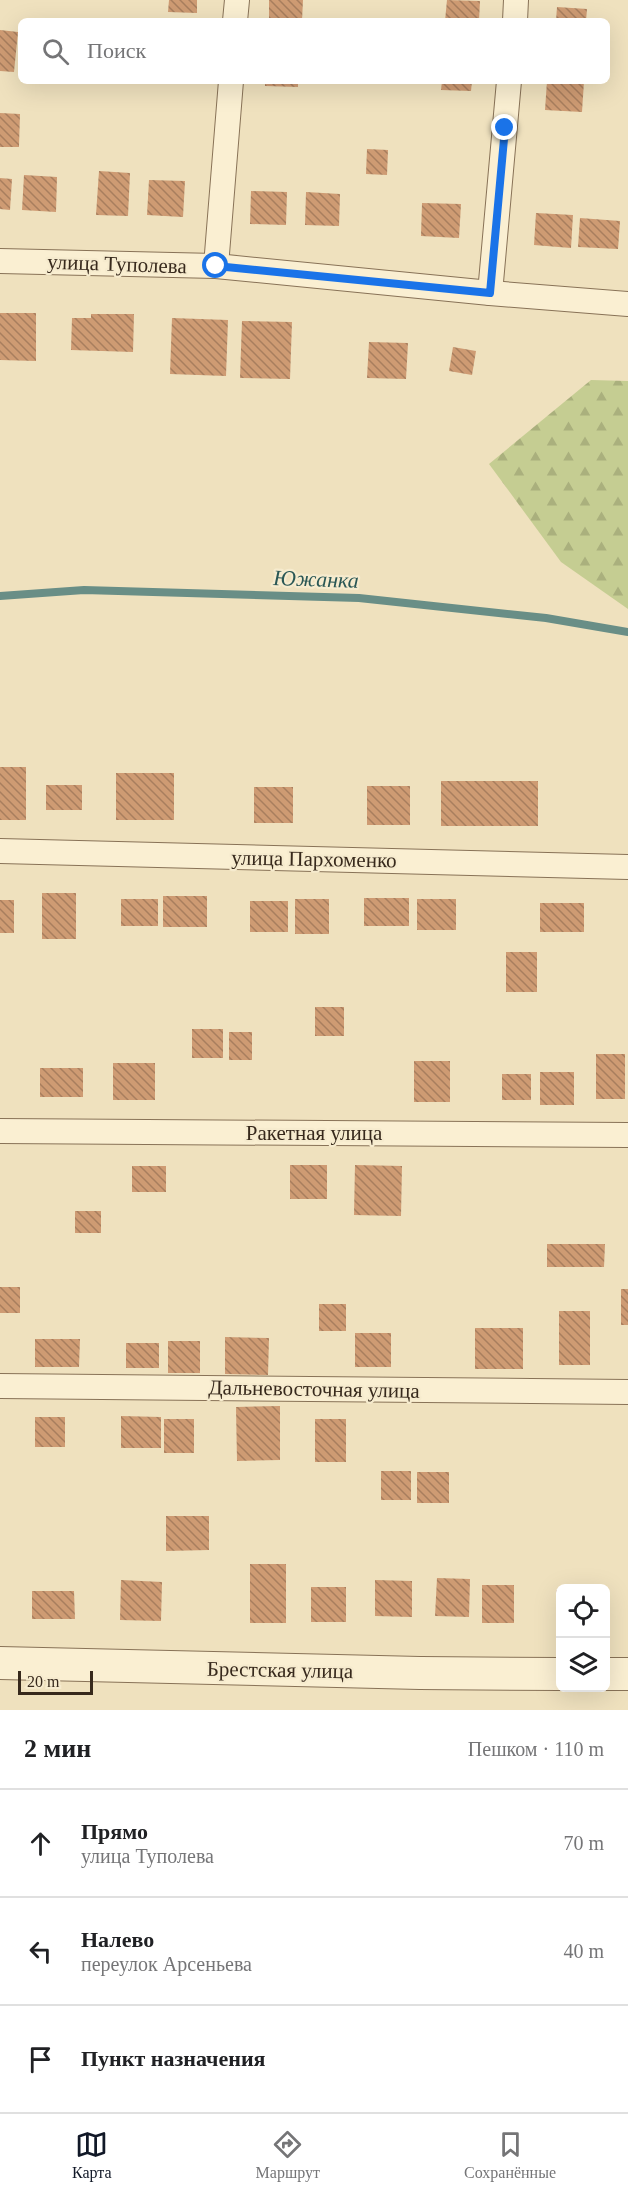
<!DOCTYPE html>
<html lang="ru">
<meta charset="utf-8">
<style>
body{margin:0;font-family:"Times New Roman",serif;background:#f6f6f6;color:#202124}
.controls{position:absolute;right:18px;bottom:18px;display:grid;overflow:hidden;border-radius:9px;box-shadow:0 6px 24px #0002}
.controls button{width:54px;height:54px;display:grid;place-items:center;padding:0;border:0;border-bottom:2px solid #e0e0e0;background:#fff;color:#202124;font:30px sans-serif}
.scale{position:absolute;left:18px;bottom:15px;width:75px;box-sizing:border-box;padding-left:6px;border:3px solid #37291c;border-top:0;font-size:16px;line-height:21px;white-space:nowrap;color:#37291c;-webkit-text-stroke:4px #f6ebce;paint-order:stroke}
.stop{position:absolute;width:18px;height:18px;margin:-14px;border:4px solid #1a73e8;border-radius:50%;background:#fff}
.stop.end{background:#1a73e8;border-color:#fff;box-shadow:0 2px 6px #0008}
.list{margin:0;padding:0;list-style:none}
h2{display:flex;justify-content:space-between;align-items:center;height:78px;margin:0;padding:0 24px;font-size:26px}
h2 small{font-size:20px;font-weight:400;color:#757577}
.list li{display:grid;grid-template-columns:39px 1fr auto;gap:18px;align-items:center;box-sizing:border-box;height:108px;padding:0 24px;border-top:2px solid #e0e0e0}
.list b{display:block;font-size:22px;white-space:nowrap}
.list p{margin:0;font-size:20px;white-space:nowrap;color:#757577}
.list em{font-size:20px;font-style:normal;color:#757577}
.icon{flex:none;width:33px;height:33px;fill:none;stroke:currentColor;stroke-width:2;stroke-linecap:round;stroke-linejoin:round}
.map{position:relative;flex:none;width:628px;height:1710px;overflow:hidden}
.search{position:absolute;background:#fff;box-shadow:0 6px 24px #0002;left:18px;right:18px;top:18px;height:66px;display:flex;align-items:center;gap:15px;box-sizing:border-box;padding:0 21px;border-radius:9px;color:#757577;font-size:22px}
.sheet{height:402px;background:#fff}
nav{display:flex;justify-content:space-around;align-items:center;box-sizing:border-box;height:84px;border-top:2px solid #e0e0e0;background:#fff;font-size:16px;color:#757577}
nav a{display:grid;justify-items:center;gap:3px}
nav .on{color:#111827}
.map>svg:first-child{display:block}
</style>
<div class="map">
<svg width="628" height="1710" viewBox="0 0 628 1710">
<defs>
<pattern id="forest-firs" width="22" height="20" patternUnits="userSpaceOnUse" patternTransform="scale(1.5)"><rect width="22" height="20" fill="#c5cd92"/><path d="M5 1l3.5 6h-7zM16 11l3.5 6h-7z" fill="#aab07d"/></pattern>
<pattern id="building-back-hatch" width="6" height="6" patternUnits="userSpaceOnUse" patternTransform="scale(1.5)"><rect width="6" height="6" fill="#ce9b73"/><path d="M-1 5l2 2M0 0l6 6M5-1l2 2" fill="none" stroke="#a87e5e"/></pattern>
</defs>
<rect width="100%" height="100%" fill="#efe1be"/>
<polygon fill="url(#forest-firs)" points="591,380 628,381 628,609 561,562 489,464"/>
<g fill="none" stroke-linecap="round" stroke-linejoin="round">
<polyline stroke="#698e86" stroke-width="8" points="0,596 84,590 359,598 546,618 628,632"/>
</g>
<g fill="url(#building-back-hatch)">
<polygon points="169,0 197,0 197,13 168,12"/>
<polygon points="269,0 303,0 302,21 269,21"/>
<polygon points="447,0 480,1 479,21 445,21"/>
<polygon points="557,7 587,9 586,21 556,21"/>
<polygon points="0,30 18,32 14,72 0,71"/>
<polygon points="265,81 298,81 298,87 265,86"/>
<polygon points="442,81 472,81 471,91 441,90"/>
<polygon points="547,81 584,81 582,112 545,110"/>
<polygon points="0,113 20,114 19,147 0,147"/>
<polygon points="367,149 388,150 387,175 366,174"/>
<polygon points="99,171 130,173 128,216 96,215"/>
<polygon points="24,175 57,177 56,212 22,210"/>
<polygon points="0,178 12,179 10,210 0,209"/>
<polygon points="149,180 185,181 183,217 147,215"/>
<polygon points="251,191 287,192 286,225 250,224"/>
<polygon points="306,192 340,194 339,226 305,225"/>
<polygon points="422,203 461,204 459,238 421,236"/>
<polygon points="536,213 573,215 571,248 534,245"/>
<polygon points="580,218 620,221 618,249 578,247"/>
<polygon points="0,313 36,313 36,361 0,360"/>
<polygon points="91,314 134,314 133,352 71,350 72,318 91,318"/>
<polygon points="172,318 228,320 226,376 170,374"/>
<polygon points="242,321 292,322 290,379 240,378"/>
<polygon points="369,342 408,343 406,379 367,378"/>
<polygon points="453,347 476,351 472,375 449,371"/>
<rect x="0" y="767" width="26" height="53"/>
<rect x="116" y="773" width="58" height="47"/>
<rect x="441" y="781" width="97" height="45"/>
<rect x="46" y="785" width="36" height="25"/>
<rect x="367" y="786" width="43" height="39"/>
<rect x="254" y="787" width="39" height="36"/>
<rect x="42" y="893" width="34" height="46"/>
<rect x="163" y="896" width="44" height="31"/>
<rect x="364" y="898" width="45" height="28"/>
<rect x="121" y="899" width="37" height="27"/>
<rect x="295" y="899" width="34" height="35"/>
<rect x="417" y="899" width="39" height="31"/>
<rect x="0" y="900" width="14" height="33"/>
<rect x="250" y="901" width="38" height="31"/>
<rect x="540" y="903" width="44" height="29"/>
<rect x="506" y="952" width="31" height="40"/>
<rect x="315" y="1007" width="29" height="29"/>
<rect x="192" y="1029" width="31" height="29"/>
<rect x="229" y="1032" width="23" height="28"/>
<rect x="596" y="1054" width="29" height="45"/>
<rect x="414" y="1061" width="36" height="41"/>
<rect x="113" y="1063" width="42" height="37"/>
<rect x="40" y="1068" width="43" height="29"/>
<rect x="540" y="1072" width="34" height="33"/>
<rect x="502" y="1074" width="29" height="26"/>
<rect x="290" y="1165" width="37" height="34"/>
<polygon points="355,1165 402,1166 401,1216 354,1215"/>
<rect x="132" y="1166" width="34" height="26"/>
<rect x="75" y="1211" width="26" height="22"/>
<polygon points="547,1244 605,1244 604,1267 547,1267"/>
<rect x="0" y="1287" width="20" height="26"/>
<rect x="621" y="1289" width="7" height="36"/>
<rect x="319" y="1304" width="27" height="27"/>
<rect x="559" y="1311" width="31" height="54"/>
<rect x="475" y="1328" width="48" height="41"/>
<rect x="355" y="1333" width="36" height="34"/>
<polygon points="225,1337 269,1338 268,1375 225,1374"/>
<polygon points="35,1339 80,1339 79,1367 35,1367"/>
<rect x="168" y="1341" width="32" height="32"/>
<rect x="126" y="1343" width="33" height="25"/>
<polygon points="280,1406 280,1460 237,1461 236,1407"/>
<polygon points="121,1416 161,1417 161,1448 121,1448"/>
<rect x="35" y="1417" width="30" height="30"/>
<rect x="164" y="1419" width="30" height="34"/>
<rect x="315" y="1419" width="31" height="43"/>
<rect x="381" y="1471" width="30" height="29"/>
<rect x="417" y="1472" width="32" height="31"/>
<polygon points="166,1516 209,1516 209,1550 166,1551"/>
<rect x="250" y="1564" width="36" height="59"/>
<polygon points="437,1578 470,1579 469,1617 435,1616"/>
<polygon points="121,1580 162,1582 161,1621 120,1620"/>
<polygon points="375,1580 412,1581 412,1617 375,1616"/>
<rect x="482" y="1585" width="32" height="38"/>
<rect x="311" y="1587" width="35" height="35"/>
<rect x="556" y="1590" width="4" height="31"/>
<polygon points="32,1591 74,1591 75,1619 32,1619"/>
</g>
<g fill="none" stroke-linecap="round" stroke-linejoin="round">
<defs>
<g id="minor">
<polyline points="235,21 237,0"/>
<polyline points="515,21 516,0"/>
<polyline points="0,261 216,266 490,293 628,304"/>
<polyline points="216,266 231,81"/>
<polyline points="490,293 509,81"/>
<polyline points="0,851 628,867"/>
<polyline points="0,1131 628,1135"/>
<polyline points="0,1386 628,1392"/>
</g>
<g id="tertiary">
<polyline points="0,1663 420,1673 560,1674"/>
<polyline points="606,1674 628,1674"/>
</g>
</defs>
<use href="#minor" stroke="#887257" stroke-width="26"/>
<use href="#tertiary" stroke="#887257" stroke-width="34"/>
<use href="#minor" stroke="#faefd2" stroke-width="24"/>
<use href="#tertiary" stroke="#faefd2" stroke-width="32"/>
</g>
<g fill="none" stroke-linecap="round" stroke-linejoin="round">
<polyline stroke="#1a73e8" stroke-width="8" points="216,266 490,293 505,128"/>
</g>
<g text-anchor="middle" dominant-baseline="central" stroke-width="4.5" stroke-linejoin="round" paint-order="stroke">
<g font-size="21" fill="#37291c" stroke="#f6ebce">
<text transform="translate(117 264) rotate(2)">улица Туполева</text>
<text transform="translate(314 859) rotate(1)">улица Пархоменко</text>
<text x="314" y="1133">Ракетная улица</text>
<text transform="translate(314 1389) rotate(1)">Дальневосточная улица</text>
<text transform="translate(280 1670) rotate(1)">Брестская улица</text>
</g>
<g font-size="22" font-style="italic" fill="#2a5755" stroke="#f6ebce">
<text transform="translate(316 579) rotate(2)">Южанка</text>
</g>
</g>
</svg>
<div class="controls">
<button><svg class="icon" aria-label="locate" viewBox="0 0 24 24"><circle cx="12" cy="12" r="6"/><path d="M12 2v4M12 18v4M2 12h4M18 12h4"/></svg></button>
<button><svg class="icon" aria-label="layers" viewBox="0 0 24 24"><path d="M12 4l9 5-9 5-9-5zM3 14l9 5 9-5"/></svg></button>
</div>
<div class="scale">20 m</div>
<div class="stop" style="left:216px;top:266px"></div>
<div class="stop end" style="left:505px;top:128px"></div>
<div class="search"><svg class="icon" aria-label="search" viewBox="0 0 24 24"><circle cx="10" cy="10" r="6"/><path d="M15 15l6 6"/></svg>Поиск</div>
</div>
<section class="sheet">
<h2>2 мин<small>Пешком · 110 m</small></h2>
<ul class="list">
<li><svg class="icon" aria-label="ahead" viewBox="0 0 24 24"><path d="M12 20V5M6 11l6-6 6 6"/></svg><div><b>Прямо</b><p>улица Туполева</p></div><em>70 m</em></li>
<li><svg class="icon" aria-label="left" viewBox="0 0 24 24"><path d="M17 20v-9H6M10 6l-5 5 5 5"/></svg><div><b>Налево</b><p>переулок Арсеньева</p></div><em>40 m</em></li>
<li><svg class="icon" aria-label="arrive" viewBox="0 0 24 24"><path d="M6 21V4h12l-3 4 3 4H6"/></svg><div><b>Пункт назначения</b></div></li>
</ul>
</section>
<nav>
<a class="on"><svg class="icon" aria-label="map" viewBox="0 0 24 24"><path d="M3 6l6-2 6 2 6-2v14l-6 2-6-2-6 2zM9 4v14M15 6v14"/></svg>Карта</a>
<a><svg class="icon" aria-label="directions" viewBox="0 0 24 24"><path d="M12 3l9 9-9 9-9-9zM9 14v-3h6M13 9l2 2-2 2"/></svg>Маршрут</a>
<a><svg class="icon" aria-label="saved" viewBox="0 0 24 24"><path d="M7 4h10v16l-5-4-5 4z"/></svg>Сохранённые</a>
</nav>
